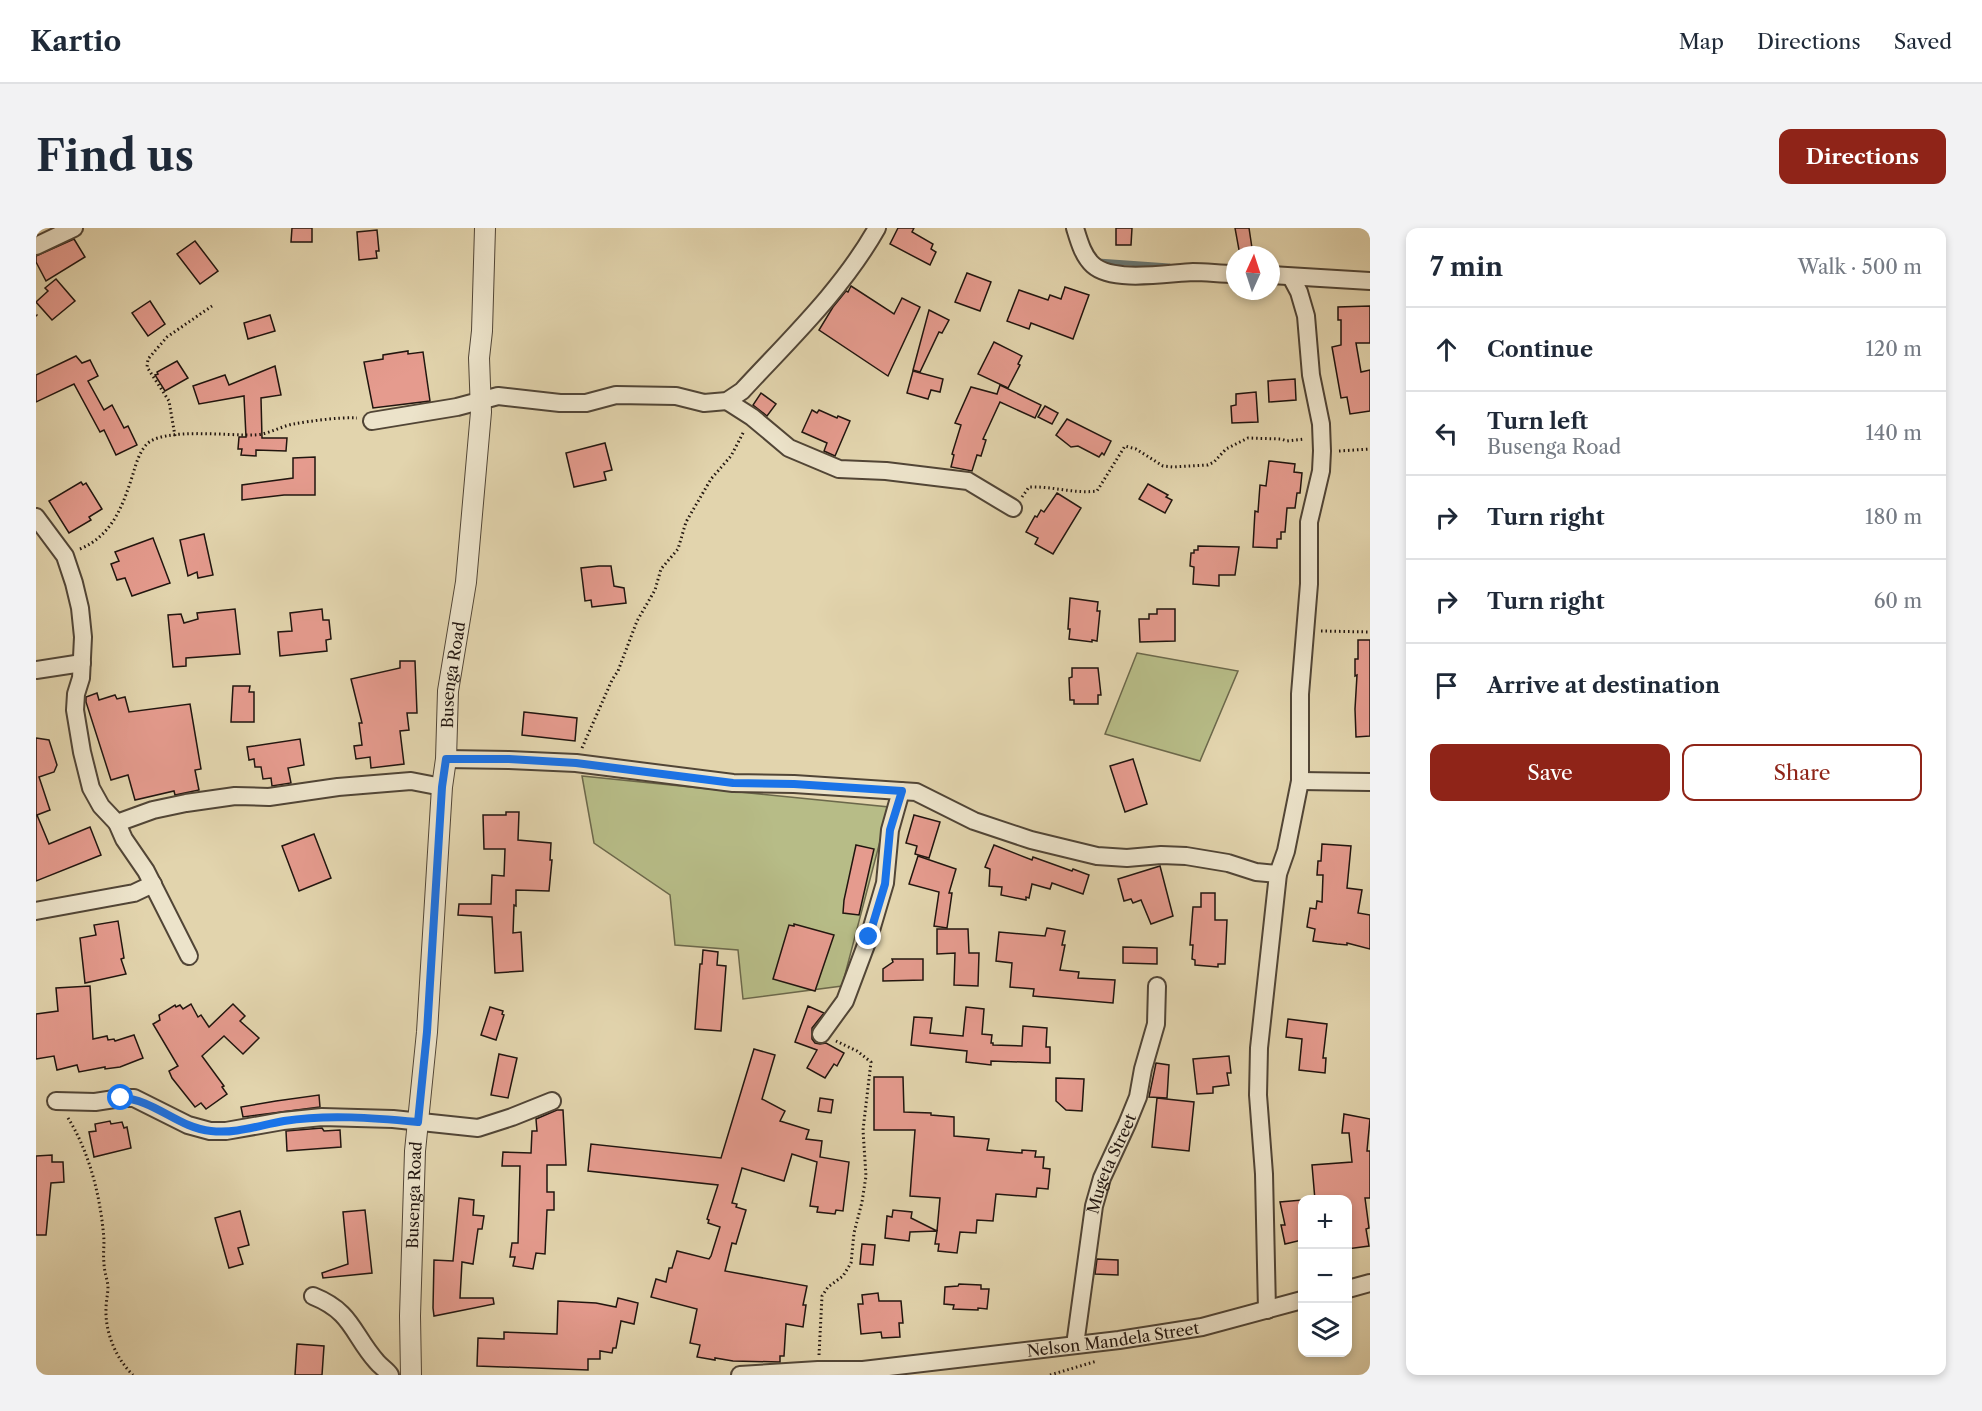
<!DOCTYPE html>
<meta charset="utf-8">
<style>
body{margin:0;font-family:"Libre Caslon Text",serif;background:#f2f2f3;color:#1f2937}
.controls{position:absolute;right:18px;bottom:18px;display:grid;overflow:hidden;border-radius:12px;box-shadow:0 3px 9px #0003}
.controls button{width:54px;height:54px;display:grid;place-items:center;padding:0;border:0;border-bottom:2px solid #e0e1e3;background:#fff;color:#1f2937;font:30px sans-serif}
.compass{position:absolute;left:1190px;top:18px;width:54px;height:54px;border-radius:50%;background:#fff;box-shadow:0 3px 9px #0003;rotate:3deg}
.stop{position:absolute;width:18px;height:18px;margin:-14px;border:4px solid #1a73e8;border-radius:50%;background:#fff}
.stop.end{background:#1a73e8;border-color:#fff;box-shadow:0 2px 6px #0008}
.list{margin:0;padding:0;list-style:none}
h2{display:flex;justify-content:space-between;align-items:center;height:78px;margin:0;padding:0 24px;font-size:26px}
h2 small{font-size:20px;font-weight:400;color:#747a83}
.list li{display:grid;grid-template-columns:39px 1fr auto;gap:18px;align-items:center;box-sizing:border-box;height:84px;padding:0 24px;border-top:2px solid #e0e1e3}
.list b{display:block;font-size:22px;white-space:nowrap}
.list p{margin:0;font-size:20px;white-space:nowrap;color:#747a83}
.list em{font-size:20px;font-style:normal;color:#747a83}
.actions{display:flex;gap:12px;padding:18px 24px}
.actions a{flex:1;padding:14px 0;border:2px solid #8f2418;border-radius:12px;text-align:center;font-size:21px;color:#8f2418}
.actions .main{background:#8f2418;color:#fff}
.icon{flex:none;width:33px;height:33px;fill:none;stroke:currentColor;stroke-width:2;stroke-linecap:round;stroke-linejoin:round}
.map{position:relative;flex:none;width:1334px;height:1147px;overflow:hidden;border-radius:12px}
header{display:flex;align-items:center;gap:36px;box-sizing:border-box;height:84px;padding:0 30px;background:#fff;border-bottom:2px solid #e0e1e3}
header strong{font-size:28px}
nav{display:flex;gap:33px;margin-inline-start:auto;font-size:21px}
.intro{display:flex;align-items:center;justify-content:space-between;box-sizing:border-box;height:144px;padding:0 36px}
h1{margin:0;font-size:42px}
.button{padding:15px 27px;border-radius:12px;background:#8f2418;color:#fff;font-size:21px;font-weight:700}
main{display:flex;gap:36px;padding:0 36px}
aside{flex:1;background:#fff;border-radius:12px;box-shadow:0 3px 9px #0003}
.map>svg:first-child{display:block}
</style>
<header>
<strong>Kartio</strong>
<nav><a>Map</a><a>Directions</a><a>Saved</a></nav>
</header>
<div class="intro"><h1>Find us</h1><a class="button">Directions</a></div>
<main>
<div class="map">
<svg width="1334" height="1147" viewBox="0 0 1334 1147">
<rect width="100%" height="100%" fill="#e2d4ad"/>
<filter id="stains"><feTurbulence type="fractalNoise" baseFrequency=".00333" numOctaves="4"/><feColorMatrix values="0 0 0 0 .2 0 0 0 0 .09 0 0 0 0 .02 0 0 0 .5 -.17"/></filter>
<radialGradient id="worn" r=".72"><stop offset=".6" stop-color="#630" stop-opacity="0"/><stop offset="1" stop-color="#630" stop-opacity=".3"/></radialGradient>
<g fill="#b7bc87" stroke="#6c684b" stroke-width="1.5">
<polygon points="1101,425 1202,443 1164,533 1069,506"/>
<polygon points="546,548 853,579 806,758 707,771 702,722 639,717 634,667 558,615"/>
</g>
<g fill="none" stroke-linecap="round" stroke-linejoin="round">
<polyline stroke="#687672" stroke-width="5" points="1062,33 1133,38"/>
</g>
<g fill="#e59b8e" stroke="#21150f" stroke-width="1.5">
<polygon points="256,0 276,0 276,14 255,14"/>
<polygon points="862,0 878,0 876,4 897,16 895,21 900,24 894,37 854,16"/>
<polygon points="1080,0 1096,0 1095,17 1080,17"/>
<polygon points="1199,0 1213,0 1216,20 1203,22"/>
<polygon points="341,2 343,23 340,23 341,30 323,32 321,4"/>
<polygon points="38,11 49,29 10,53 0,34 0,28"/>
<polygon points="159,13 182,43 164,56 141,26"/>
<polygon points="931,45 955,54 944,83 919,74"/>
<polygon points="20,51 39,73 16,92 0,74 12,63 9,60"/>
<polygon points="815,58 858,86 866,70 884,79 852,148 783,102 797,79 810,63 812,64"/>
<polygon points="1029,59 1053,67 1037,111 995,95 993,101 971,93 983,62 1012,72 1014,67 1025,71"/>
<polygon points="114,73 129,96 112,108 96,85"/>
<polygon points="1334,78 1334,115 1320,115 1325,144 1334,142 1334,183 1314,186 1311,169 1305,170 1296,119 1305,117 1305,92 1302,92 1302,79"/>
<polygon points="893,82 913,92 906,105 903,104 884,144 877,142"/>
<polygon points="234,87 239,103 212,111 208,95"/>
<polygon points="958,114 986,128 982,136 984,137 972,160 942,146"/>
<polygon points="372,123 372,126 387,124 394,173 337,180 328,134 347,131 347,127"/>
<polygon points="40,128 46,135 54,132 62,148 52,153 68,182 76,177 88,200 92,198 101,217 80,227 68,202 64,204 38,156 0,174 0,147"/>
<polygon points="141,133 152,150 129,163 119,147 122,146 121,144"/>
<polygon points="239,138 245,167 225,170 226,210 251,210 250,223 220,222 220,228 205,227 206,221 202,221 203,209 210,209 208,168 163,176 157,158 189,147 193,157"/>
<polygon points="877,143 907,151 904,164 895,162 892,171 871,165"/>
<polygon points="1259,151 1260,172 1233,174 1232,153"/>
<polygon points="964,157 1005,177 999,190 964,174 947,211 950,212 945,228 941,227 936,243 915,239 918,227 916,226 925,197 919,195 935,159 961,166"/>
<polygon points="1220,164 1222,194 1196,195 1195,178 1200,177 1200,166"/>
<polygon points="725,165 740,176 731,188 717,177"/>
<polygon points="1009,178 1022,185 1016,196 1002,189"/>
<polygon points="776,182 781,185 783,182 801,190 802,188 814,193 799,228 788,223 791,215 766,204"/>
<polygon points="1031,191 1075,213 1068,227 1066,225 1063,229 1042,218 1035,219 1020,207"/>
<polygon points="569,215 576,242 568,244 570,252 538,259 530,225"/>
<polygon points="279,229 279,267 248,267 206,272 206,257 257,250 257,230"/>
<polygon points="1233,233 1259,236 1258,244 1266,245 1264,265 1261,265 1259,280 1251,280 1249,304 1245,304 1245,311 1241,311 1241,320 1217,319 1219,283 1222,284 1224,257 1230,258"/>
<polygon points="45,254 47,257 50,255 66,281 53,289 55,292 33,305 13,273"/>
<polygon points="1112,256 1132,267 1130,269 1136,272 1129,285 1103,271"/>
<polygon points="1021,265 1045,280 1017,326 999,316 1002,310 990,304 999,288 1001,289 1005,282 1008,284"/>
<polygon points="168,306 177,347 162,350 161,344 152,348 144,312"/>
<polygon points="117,310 134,355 96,368 89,350 81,352 75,336 83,333 79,324"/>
<polygon points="1162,318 1203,319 1199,347 1183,347 1183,358 1157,356 1158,339 1154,338 1155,325 1158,325 1158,322 1162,322"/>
<polygon points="563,338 575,338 578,358 588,360 590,375 556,379 555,372 549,373 545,340"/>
<polygon points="1034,370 1062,374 1061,383 1064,383 1061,413 1056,412 1056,414 1033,411 1034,401 1032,401"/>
<polygon points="199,381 204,426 150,430 150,438 137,439 132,387 145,386 148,395 162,391 161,385"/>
<polygon points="286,381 287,392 293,392 295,411 290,412 291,423 244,428 242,404 256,403 254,385"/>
<polygon points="1121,381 1139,381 1139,413 1104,414 1103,391 1113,391 1113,386 1121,386"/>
<polygon points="1322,412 1334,412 1334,508 1320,509 1319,481 1321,447 1319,448 1319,431 1322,431"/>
<polygon points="364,433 379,433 381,485 371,485 373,502 364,503 368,536 335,540 334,529 320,531 318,518 326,517 323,495 326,495 315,451 364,440"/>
<polygon points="1036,440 1062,440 1065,467 1062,467 1062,476 1038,476 1038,472 1034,472 1033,450 1036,449"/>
<polygon points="197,458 214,458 213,464 218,464 218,494 195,494"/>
<polygon points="61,465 63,472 79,467 81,471 89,469 93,484 154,476 165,541 159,542 163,562 139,567 138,563 99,572 92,547 75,552 50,474 50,469"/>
<polygon points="488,484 541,490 539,513 486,507"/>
<polygon points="0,510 13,512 21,537 18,544 3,549 14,582 1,587 13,616 54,599 65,627 0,653"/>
<polygon points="264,511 268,537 252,540 255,555 236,558 235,550 227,551 225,539 219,539 218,531 213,532 211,519"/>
<polygon points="1097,531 1111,576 1089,584 1074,538"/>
<polygon points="470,584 483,584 482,612 515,615 514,632 516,632 513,663 480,662 480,678 478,677 477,705 485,704 487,743 459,745 456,689 422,687 423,676 455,676 456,647 468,648 469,621 448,621 447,587 470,587"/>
<polygon points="878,587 904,594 893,630 879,626 881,618 870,615"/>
<polygon points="278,606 295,650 263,663 246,618"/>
<polygon points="1286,616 1315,618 1311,660 1326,662 1322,685 1334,687 1334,721 1311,715 1311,717 1301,716 1277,713 1279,701 1271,699 1274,680 1280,681 1281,673 1286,674 1287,647 1281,647 1282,633 1285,633"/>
<polygon points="820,617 838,621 823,687 807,685 808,672"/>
<polygon points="958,617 996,632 997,629 1036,643 1037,641 1053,647 1047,666 1016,655 1014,661 996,656 993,670 990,669 990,672 965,667 966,659 953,658 954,641 949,639"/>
<polygon points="882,628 920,641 913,665 916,665 911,700 898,698 903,664 873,656"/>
<polygon points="1124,638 1137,688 1115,696 1105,672 1097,675 1095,671 1088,673 1082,651"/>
<polygon points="1165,665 1179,665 1179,692 1191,692 1189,736 1182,736 1182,739 1159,737 1159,732 1156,731 1157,717 1154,717 1157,679 1165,679"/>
<polygon points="82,693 88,730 85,731 90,746 49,755 44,710 60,707 58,697"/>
<polygon points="758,696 798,707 779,763 737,751 753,697 758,698"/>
<polygon points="1011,700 1029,703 1026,717 1029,717 1024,742 1043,744 1042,750 1079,752 1077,775 997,768 998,761 974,759 976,735 960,733 963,704 1009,708"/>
<polygon points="901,701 932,701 933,725 943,725 942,758 918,757 919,725 901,726"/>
<polygon points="1087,719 1121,720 1121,736 1087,735"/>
<polygon points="667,722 682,724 681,737 690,738 685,803 659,801 664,736 666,736"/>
<polygon points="856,731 887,731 887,752 847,753 847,741 857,734"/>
<polygon points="54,758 57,811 71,808 72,812 78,811 79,813 98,807 107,830 84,839 69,841 69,839 43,844 41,837 21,842 18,828 0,831 0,786 22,783 20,760"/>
<polygon points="155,776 162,789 165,787 173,799 197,776 209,788 204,793 223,810 207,826 188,808 166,828 188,858 186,859 191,866 170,881 165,875 159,879 136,850 133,843 142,838 117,796 124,792 123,787 139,777 140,779 144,777 147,781"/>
<polygon points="772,778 788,785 776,800 776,811 779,815 784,816 790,815 808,825 801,838 798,836 789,850 771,840 781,822 759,814"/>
<polygon points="454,779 467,783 466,786 468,787 460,812 445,807"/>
<polygon points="930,779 948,781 946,806 956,807 955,815 957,815 957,817 986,818 987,798 1011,800 1010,819 1014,819 1014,835 955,833 955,837 930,834 931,823 875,817 878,789 896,790 894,805 927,808"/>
<polygon points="1252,791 1291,796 1287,830 1290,830 1289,845 1263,842 1266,811 1250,809"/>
<polygon points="718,821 739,827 726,871 749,883 744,893 773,902 770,911 786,913 784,929 813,934 807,983 800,982 799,986 781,984 782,979 774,978 781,934 756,926 748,953 706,940 696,975 701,976 700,979 710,982 700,1016 696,1015 689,1043 771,1058 767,1077 770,1077 767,1099 750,1096 748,1128 744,1128 744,1134 697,1133 679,1130 679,1132 661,1129 664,1117 654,1115 661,1081 615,1069 620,1051 630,1054 633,1040 636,1040 641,1023 673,1031 675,1028 684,999 672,995 673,992 671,991 682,957 552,943 555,916 685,930"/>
<polygon points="463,826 481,830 472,870 455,867"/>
<polygon points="1193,828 1195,845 1191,845 1193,857 1177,859 1177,865 1161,866 1157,831"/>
<polygon points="1120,835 1133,837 1131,870 1113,869"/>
<polygon points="838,849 867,849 868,884 895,885 895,887 918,889 918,908 953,911 951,922 986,925 986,922 1000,923 999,929 1008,929 1007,940 1014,941 1012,961 1001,960 1000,969 960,966 957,993 941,992 940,1005 924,1004 921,1025 902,1023 903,1016 899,1016 901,1003 874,1004 873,1013 849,1010 851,988 856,989 857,982 876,984 875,990 901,1003 904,970 874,968 879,902 838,902"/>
<polygon points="1020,850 1048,851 1046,883 1030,882 1020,873"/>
<polygon points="283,867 284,879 207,889 205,879 240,873"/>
<polygon points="784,870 797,872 795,885 782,883"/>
<polygon points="1121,870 1158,874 1153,923 1116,919"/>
<polygon points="521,882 527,882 530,937 511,937 511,964 518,964 518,982 511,982 509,1026 500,1025 497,1041 477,1038 479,1029 474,1029 476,1015 482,1015 484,938 466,938 467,924 495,925 496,903 501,903 500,891"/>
<polygon points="1308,886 1334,891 1331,923 1334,923 1334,970 1329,970 1333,1000 1330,1001 1333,1018 1311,1021 1311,972 1279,972 1276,937 1316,934 1313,905 1306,905"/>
<polygon points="74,893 75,896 86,894 88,900 91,899 95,920 58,929 53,904 60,903 59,896"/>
<polygon points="286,900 288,903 304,902 305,919 251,923 250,903"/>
<polygon points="16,927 16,934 27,934 28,954 15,955 10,1007 0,1007 0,928"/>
<polygon points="423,970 438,972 437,987 448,988 446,1001 442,1001 437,1036 426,1034 424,1070 457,1070 458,1076 398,1088 397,1080 398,1032 417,1033"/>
<polygon points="1266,972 1266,1012 1249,1016 1245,997 1249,997 1244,974"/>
<polygon points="329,982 336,1045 287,1050 286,1045 312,1036 307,984"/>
<polygon points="204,983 213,1017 202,1020 207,1036 193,1040 179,990"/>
<polygon points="826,1016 839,1017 837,1037 824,1036"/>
<polygon points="1061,1031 1082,1032 1082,1047 1059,1046"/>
<polygon points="923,1056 945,1057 945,1061 953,1061 951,1081 942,1080 942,1082 917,1081 918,1077 908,1076 909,1059 922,1058"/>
<polygon points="842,1065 843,1073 865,1073 867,1095 863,1095 864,1109 846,1110 845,1104 825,1106 822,1076 827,1076 826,1067"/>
<polygon points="582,1070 602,1075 598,1096 585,1093 580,1120 577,1120 576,1125 564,1123 564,1131 552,1131 552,1142 441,1138 442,1110 468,1111 468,1104 521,1106 522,1073 560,1075 580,1079"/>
<polygon points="261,1116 288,1118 286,1147 259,1147"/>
</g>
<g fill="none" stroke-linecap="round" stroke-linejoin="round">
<defs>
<g id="minor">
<path d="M1039,0C1043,13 1047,28 1057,37C1077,55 1132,45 1157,44C1171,44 1185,46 1199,46"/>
<polyline points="0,18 38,0"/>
<polyline points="1235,47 1334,53"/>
<polyline points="691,173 716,189 753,220 803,241 850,243 932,253 977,280"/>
<path d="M336,193L421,179L462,168L524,175H550L580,167L640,168L668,175L691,173L706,163C754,111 806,62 841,0"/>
<polyline points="0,289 29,328 38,355 44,380 47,409 45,450 40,466 39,482 46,524 55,560 65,578 81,595 117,582 150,575 199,568 233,569 302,559 375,553 406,559"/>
<polyline points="0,442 46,435"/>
<polyline points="410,531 473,532 540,535 697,555 758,556 880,564 938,593 995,612 1061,628 1091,630 1125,627 1150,628 1192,635 1220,644 1242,646"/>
<polyline points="1264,553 1334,554"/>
<polyline points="81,595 88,611 110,643 153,728"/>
<polyline points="0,683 98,665 117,656"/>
<polyline points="785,806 809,773 833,709 849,655 854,602 865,563"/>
<polyline points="20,873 59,874 85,870 98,870 152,897 174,903 190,903 247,893 286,889 357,891 442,900 476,889 516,873"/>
<polyline points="1312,1061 1334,1055"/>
<path d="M277,1068C317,1084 316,1106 341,1134C345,1139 351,1142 354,1147"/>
<polyline points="1231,1082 1228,946 1222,867 1223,820 1242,646 1250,623 1264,553 1264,466 1273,356 1273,294 1285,243 1286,223 1285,196 1275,147 1270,88 1263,64 1255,49"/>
<path id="s1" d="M1039,1117L1058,978L1066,950L1091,896L1102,869L1107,841L1120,796L1121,758"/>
<path id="s2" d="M704,1147L782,1142H827L1083,1112L1166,1099L1266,1072"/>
</g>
<g id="tertiary">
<path id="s3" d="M375,1147L374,1088L379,923L391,804L406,559L410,531L412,463L430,354L445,184L443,130L446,103L449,0"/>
</g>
</defs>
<use href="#minor" stroke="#514536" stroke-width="20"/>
<use href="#tertiary" stroke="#514536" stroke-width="22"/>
<g stroke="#21150f" stroke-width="3" stroke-dasharray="1.5 3" stroke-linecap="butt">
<polyline points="0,87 1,88"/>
<polyline points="139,208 133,173 111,139 112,131 131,109 176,78"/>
<polyline points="1303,223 1334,221"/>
<path d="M986,269L993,259C1016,258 1038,266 1061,263L1089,218L1100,221L1127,238L1137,239L1172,237L1178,234L1190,221L1212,210L1245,211L1251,213L1269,211"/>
<path d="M44,321C77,307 87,277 97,246C100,236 103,225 110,217C125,199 194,208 217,207C231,207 243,199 257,196C275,193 302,189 321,190"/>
<polyline points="1285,403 1334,404"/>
<polyline points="546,520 576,452 582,443 601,393 619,362 625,341 642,321 650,294 675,251 695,228 708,203"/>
<path d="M32,890C54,925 65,971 68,1012C68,1020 67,1028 68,1035C68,1043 71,1050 72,1058C72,1066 70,1073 70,1081C69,1104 80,1131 97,1147"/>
<polyline points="783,1127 786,1068 792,1059 807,1048 815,1035 818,1005 826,974 830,948 827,902 835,834 821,823 800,813"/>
<polyline points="1014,1147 1061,1133"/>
</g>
<use href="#minor" stroke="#ece3ca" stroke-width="16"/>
<use href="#tertiary" stroke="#ece3ca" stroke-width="20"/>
</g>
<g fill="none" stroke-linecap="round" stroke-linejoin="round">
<path stroke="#1a73e8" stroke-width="8" d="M85,870C118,871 142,900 175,903C200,906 224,897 248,893C292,886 338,890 382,894L391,804L406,559L410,531H473L540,535L697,555L758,556L866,563L854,602L849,656L833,709"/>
</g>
<g text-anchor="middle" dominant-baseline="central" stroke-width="5" stroke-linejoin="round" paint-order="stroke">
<g font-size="16" fill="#21150f" stroke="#ece3ca">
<text stroke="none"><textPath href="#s3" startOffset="702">Busenga Road</textPath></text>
<text stroke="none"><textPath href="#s1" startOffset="186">Mugeta Street</textPath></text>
<text stroke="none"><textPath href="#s3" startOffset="180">Busenga Road</textPath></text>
<text stroke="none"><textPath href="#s2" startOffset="375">Nelson Mandela Street</textPath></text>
</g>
</g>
<rect width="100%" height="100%" filter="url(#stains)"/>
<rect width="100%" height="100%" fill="url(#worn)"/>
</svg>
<div class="controls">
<button>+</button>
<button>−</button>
<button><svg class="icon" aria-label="layers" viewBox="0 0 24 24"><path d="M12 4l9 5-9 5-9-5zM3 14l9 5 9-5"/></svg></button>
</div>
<svg class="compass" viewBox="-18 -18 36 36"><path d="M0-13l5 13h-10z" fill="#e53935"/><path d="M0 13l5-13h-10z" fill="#747a83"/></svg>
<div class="stop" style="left:85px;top:870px"></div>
<div class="stop end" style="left:833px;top:709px"></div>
</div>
<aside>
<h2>7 min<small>Walk · 500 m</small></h2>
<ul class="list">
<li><svg class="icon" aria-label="ahead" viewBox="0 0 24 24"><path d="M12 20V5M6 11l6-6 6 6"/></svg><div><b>Continue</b></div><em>120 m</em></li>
<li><svg class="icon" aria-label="left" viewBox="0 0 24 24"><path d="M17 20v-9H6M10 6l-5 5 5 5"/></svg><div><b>Turn left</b><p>Busenga Road</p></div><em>140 m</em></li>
<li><svg class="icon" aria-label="right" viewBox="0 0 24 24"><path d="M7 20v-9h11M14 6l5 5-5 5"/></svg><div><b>Turn right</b></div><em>180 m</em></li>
<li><svg class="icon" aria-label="right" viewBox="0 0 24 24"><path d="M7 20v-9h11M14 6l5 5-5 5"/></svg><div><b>Turn right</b></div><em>60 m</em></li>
<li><svg class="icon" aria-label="arrive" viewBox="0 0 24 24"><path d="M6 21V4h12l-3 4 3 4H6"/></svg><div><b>Arrive at destination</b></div></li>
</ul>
<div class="actions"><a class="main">Save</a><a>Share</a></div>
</aside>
</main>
